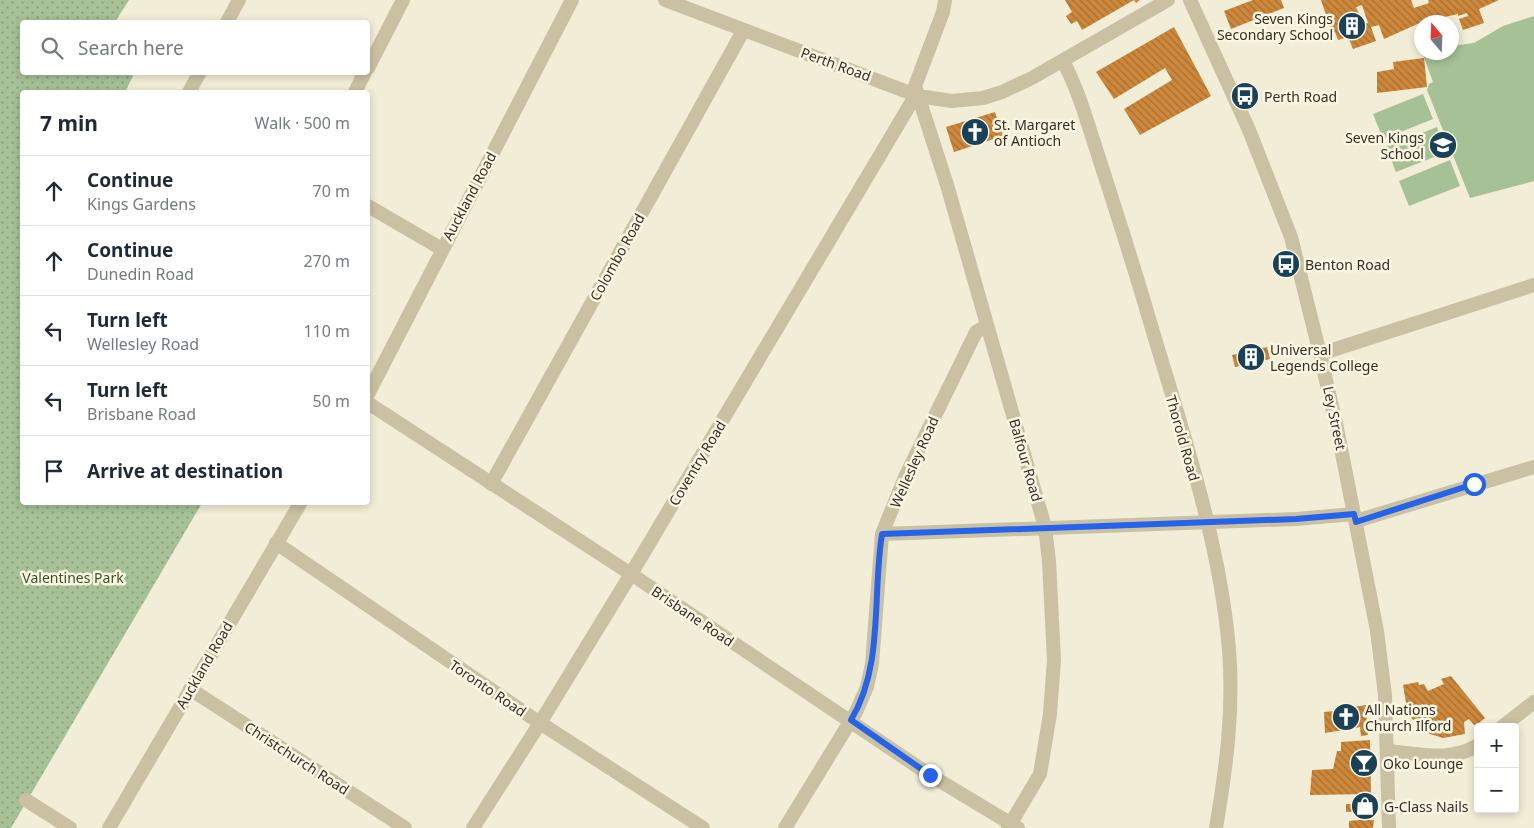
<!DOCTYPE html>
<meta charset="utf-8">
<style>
body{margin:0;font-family:"Noto Sans",sans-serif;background:#f6f6f7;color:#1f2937}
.controls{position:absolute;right:15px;bottom:15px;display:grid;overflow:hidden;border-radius:5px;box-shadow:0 2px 8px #0003}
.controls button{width:45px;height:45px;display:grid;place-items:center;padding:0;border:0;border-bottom:1px solid #e0e1e3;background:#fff;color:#1f2937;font:25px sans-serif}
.compass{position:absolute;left:1414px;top:15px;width:45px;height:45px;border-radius:50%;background:#fff;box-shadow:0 2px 8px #0003;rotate:341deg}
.stop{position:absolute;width:15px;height:15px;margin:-11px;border:4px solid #2563eb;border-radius:50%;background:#fff}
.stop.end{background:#2563eb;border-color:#fff;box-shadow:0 1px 5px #0008}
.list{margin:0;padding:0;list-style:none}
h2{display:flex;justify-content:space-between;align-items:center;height:65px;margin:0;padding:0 20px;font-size:21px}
h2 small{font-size:16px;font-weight:400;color:#747a83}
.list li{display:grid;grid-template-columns:32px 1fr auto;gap:15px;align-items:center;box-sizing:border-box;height:70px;padding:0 20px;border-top:1px solid #e0e1e3}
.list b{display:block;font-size:19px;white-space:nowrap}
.list p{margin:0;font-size:16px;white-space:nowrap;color:#747a83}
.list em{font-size:16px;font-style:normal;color:#747a83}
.icon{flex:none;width:28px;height:28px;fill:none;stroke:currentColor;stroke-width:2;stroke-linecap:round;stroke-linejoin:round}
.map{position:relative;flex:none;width:1534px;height:828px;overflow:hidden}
.search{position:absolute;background:#fff;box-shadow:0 2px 8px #0003;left:20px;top:20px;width:350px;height:55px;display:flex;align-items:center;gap:12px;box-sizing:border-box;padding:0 18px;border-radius:5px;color:#747a83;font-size:19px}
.panel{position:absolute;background:#fff;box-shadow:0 2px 8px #0003;left:20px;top:90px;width:350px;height:415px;border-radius:5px}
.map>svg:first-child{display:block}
</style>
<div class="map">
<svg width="1534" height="828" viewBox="0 0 1534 828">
<defs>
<pattern id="park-dots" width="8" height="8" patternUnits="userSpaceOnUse" patternTransform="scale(1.25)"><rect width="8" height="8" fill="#a6c196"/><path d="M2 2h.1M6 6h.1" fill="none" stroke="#889d7a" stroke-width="1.8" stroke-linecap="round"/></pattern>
<pattern id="building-back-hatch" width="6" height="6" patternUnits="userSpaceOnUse" patternTransform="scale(1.25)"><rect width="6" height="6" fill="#cc873a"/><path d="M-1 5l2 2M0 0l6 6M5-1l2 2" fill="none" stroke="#a66f31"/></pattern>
</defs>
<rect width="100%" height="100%" fill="#f2edd6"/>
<g fill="#a6c196">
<polygon points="1534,16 1534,181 1470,198 1427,90 1429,84 1433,82 1423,55 1452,52 1452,46 1474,43 1503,26"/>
<polygon points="1423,94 1433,119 1383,139 1373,114"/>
<polygon points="1437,127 1447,152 1396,172 1386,147"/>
<polygon points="1450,160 1460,186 1409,206 1399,181"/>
</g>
<polygon fill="url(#park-dots)" points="0,0 129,0 115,22 22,22 22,72 129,72 133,76 125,92 22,92 22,502 202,503 11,828 0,828"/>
<g fill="url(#building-back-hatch)" fill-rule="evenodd">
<polygon points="1065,0 1140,0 1136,3 1134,0 1082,30 1077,21 1071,24 1066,16 1072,12"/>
<polygon points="1253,0 1281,0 1284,8 1231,29 1224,11"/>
<path d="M1321,0H1411L1414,8L1429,3L1428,0H1499L1479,9L1484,23L1463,30L1459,19L1468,16L1467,13L1458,16V14L1422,22L1384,39L1379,25L1371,27L1376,41L1353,49L1348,37L1338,40L1335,32L1332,33ZM1362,5L1368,23L1364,24L1356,7Z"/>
<polygon points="1174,27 1211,96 1140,135 1124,109 1172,80 1165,68 1114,99 1096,72"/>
<polygon points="1424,58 1427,87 1377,93 1377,72 1394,69 1393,62"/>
<polygon points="995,112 1003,136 954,152 946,127"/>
<polygon points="1267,347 1270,359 1235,367 1232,355"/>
<polygon points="1451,676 1485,718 1475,726 1469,719 1464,722 1465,734 1443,738 1430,734 1412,719 1407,709 1403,685 1418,682 1419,685 1424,684 1428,691 1444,684 1441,679"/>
<polygon points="1366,705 1368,735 1361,736 1360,727 1325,733 1324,712 1354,709 1354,707"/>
<polygon points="1370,740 1371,794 1310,795 1312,770 1333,769 1337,751 1341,751 1341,742"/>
<polygon points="1357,802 1373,802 1373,811 1346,812 1346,804 1357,804"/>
<polygon points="1359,820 1374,820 1373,828 1349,828 1349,821"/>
</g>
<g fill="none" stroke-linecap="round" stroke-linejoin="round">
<g stroke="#cac0a2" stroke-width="14">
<polyline points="665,0 918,96 952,101 983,98 1002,92 1032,78 1168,0"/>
<polyline points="945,0 943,12 915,86 947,185 1045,527 1049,561 1054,660 1050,714 1040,774 1008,828"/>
<polyline points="227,22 239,0"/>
<path d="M1063,61C1079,91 1088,125 1099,158C1114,205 1129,251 1143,298C1175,409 1220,535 1229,650C1234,710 1226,769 1216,828"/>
<polyline points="368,68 403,0"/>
<polyline points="189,92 200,72"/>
<polyline points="355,92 365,72"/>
<polyline points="368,206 442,249"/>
<polyline points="1320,354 1534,285"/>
<polyline points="368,394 572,0"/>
<polyline points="368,403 631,574 930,775 1018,828"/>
<polyline points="491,484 743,31"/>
<polyline points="1356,521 1534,467"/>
<polyline points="882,534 1296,519 1354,514"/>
<polyline points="276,543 540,723 703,828"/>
<polyline points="190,689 405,828"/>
<polyline points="1502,727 1534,702"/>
<path d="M1387,751C1418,753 1450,763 1478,745"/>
<polyline points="26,800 70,828"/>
<polyline points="109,828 301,502"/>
<polyline points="473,828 540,723 631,574 911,103 918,96"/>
<polyline points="785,828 856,712 867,687 872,664 882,534 905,477 976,332 986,326"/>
</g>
<polyline stroke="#cac0a2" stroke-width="14" points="1190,0 1249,130 1291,237 1320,354 1337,428 1377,631 1385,695 1389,828"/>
</g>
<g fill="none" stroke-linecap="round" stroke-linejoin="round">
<path stroke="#2563eb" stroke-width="6" d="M930,775L851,720C884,665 872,596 882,534L1296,519L1354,514L1356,522L1474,484"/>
</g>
<defs>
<symbol id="building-disc" viewBox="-11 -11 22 22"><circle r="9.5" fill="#194157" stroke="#faf6e2"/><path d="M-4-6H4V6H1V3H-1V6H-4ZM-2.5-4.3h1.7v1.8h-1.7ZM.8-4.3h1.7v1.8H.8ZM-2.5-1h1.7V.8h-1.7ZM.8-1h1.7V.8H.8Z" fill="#fff"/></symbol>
<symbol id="bus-disc" viewBox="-11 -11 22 22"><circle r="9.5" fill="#194157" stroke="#faf6e2"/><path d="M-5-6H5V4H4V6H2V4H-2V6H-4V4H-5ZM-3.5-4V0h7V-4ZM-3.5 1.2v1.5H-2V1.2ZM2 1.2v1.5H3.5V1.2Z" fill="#fff"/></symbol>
<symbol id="church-disc" viewBox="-11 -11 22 22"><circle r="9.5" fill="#194157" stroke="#faf6e2"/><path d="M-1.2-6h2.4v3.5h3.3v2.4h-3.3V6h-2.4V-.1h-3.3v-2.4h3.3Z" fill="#fff"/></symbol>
<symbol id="school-disc" viewBox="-11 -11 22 22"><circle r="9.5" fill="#194157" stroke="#faf6e2"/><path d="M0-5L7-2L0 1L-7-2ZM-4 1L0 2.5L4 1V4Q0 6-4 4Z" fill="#fff"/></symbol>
<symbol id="bar-disc" viewBox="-11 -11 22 22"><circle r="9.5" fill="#194157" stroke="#faf6e2"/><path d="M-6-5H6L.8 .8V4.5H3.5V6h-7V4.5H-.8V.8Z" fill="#fff"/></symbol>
<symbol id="shop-disc" viewBox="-11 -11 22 22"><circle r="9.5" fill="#194157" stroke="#faf6e2"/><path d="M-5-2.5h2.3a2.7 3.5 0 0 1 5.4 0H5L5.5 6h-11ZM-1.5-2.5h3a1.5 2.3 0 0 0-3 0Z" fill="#fff"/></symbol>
</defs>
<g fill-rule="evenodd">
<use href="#building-disc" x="1336" y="10" width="32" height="32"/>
<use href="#bus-disc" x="1229" y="80" width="32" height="32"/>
<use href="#church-disc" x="959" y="116" width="32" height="32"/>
<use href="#school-disc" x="1427" y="129" width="32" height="32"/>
<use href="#bus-disc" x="1270" y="248" width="32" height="32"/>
<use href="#building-disc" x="1235" y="341" width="32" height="32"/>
<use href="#church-disc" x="1330" y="701" width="32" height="32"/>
<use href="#bar-disc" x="1348" y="747" width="32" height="32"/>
<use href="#shop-disc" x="1349" y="790" width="32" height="32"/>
</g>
<g text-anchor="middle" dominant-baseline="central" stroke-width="5" stroke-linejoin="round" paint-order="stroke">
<g font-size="14" fill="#342e25" stroke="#faf6e2" text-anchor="start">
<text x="1333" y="18" text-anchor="end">Seven Kings<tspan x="1333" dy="16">Secondary School</tspan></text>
<text x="1264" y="96">Perth Road</text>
<text x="994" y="124">St. Margaret<tspan x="994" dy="16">of Antioch</tspan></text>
<text x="1424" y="137" text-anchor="end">Seven Kings<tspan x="1424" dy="16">School</tspan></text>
<text x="1305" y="264">Benton Road</text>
<text x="1270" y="349">Universal<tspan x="1270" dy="16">Legends College</tspan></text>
<text x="1365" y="709">All Nations<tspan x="1365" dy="16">Church Ilford</tspan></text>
<text x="1383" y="763">Oko Lounge</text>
<text x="1384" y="806">G-Class Nails</text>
</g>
<g font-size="14" fill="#342e25" stroke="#faf6e2">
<text transform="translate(836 64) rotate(20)">Perth Road</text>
<text transform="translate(469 196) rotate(-62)">Auckland Road</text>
<text transform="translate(617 257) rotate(-61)">Colombo Road</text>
<text transform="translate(1335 418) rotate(78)">Ley Street</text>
<text transform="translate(1183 438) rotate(74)">Thorold Road</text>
<text transform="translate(1026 460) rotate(74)">Balfour Road</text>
<text transform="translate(914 462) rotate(-66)">Wellesley Road</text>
<text transform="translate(697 463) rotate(-59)">Coventry Road</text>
<text transform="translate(693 616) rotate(34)">Brisbane Road</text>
<text transform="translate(204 665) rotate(-60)">Auckland Road</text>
<text transform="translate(488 688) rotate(34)">Toronto Road</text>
<text transform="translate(297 758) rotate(33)">Christchurch Road</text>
</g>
<g font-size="14" fill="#375327" stroke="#faf6e2">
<text x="73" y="577">Valentines Park</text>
</g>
</g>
</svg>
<div class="controls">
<button>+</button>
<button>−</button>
</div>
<svg class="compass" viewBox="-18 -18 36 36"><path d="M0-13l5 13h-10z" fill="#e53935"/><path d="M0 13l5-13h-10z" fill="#747a83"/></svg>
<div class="stop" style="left:1474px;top:484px"></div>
<div class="stop end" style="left:930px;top:775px"></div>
<div class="search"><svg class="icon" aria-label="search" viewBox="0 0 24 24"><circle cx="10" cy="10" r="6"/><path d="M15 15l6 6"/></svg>Search here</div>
<section class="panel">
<h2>7 min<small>Walk · 500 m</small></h2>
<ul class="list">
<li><svg class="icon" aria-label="ahead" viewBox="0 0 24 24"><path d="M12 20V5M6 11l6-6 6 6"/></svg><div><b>Continue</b><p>Kings Gardens</p></div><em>70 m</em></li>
<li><svg class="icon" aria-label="ahead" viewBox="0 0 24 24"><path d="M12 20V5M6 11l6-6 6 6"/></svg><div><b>Continue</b><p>Dunedin Road</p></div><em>270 m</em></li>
<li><svg class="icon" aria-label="left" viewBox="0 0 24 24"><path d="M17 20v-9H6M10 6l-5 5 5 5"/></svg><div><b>Turn left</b><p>Wellesley Road</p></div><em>110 m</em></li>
<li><svg class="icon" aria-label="left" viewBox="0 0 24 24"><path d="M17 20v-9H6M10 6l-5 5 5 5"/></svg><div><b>Turn left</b><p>Brisbane Road</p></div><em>50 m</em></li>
<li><svg class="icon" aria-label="arrive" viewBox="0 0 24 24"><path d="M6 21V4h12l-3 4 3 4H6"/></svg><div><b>Arrive at destination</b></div></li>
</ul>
</section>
</div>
